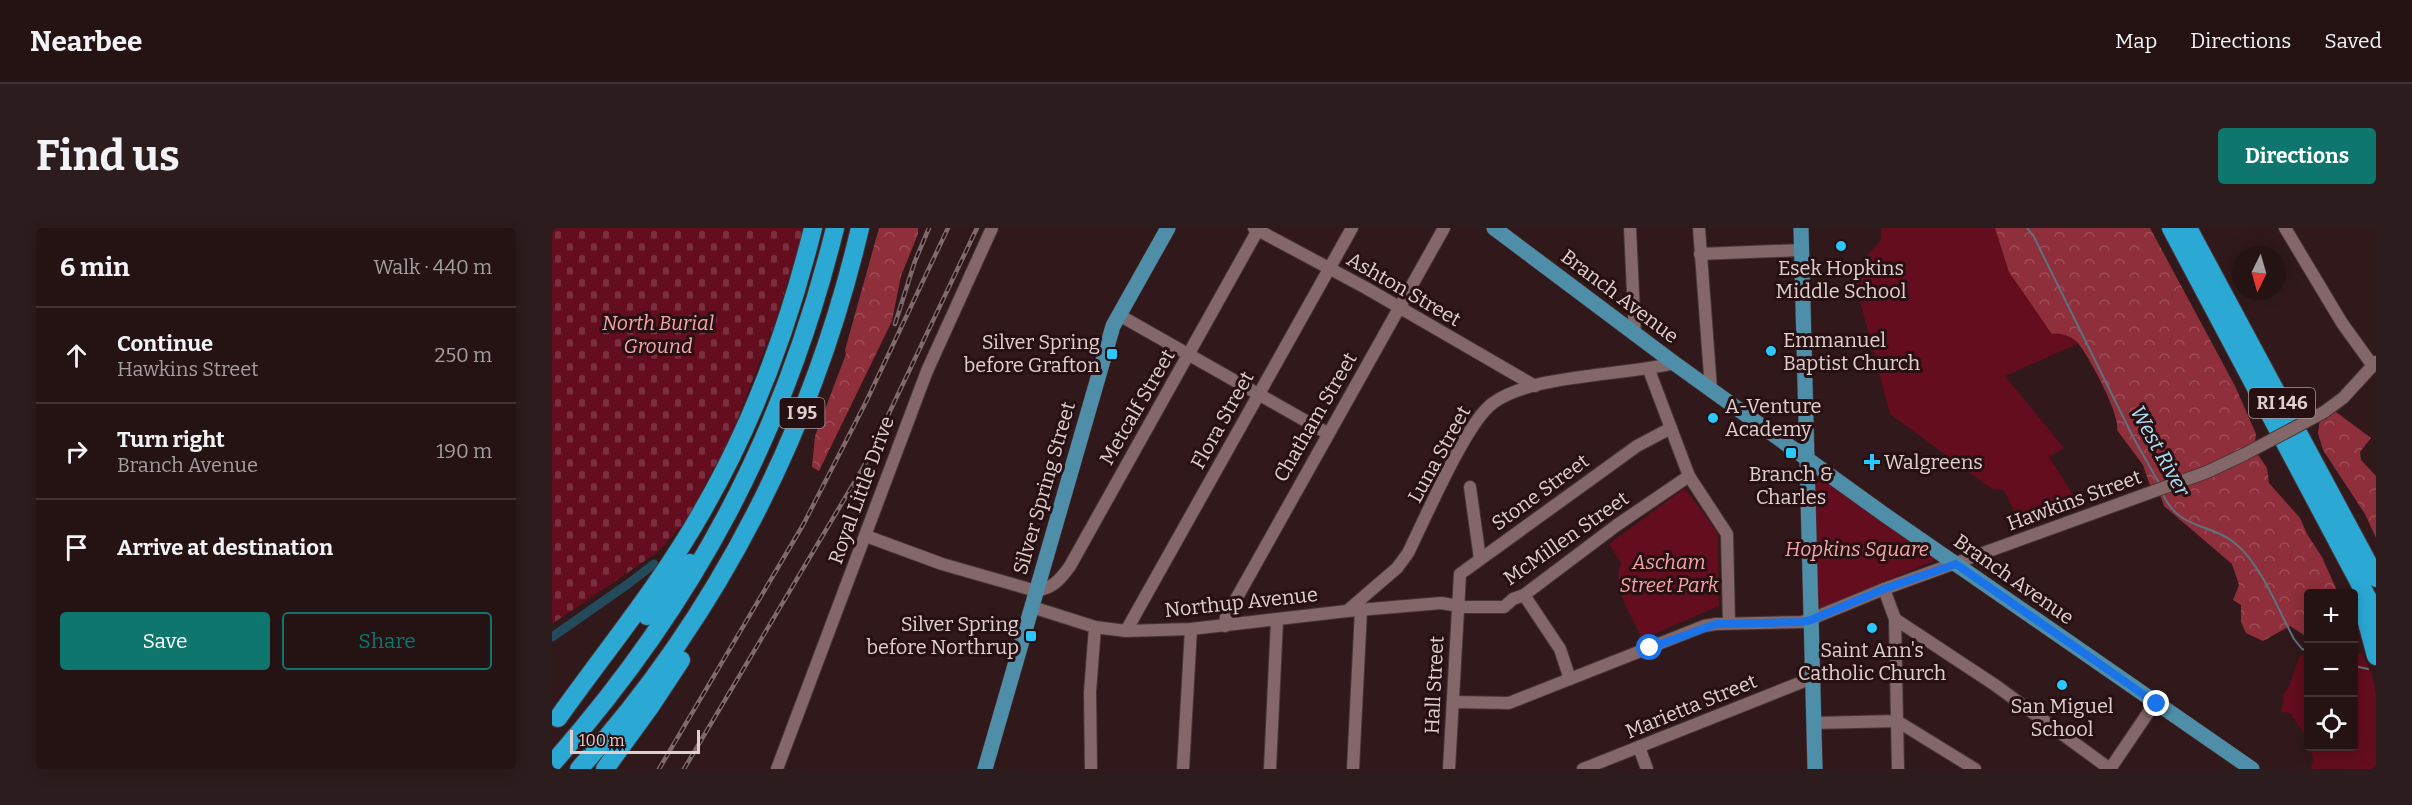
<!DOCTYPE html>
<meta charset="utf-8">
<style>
body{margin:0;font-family:Bitter,serif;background:#2d1c1d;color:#f1f3f6}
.controls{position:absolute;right:18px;bottom:18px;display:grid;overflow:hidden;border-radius:6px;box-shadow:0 3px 15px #0003}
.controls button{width:54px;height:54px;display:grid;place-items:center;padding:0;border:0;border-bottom:2px solid #423234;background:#251314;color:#f1f3f6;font:30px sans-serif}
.compass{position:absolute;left:1680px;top:18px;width:54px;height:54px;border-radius:50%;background:#251314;box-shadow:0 3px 15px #0003;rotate:185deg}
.scale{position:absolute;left:18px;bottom:15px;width:130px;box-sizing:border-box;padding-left:6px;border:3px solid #e0cfcf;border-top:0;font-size:16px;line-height:21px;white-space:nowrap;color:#e0cfcf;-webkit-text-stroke:4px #271012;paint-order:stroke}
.stop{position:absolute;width:18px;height:18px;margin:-14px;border:4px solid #1a73e8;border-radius:50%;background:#fff}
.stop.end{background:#1a73e8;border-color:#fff;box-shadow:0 2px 6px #0008}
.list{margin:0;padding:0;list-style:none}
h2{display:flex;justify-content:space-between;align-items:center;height:78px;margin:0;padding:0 24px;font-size:26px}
h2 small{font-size:20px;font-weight:400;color:#a39ea0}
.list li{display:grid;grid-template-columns:39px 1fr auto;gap:18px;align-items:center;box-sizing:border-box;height:96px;padding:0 24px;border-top:2px solid #423234}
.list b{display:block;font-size:22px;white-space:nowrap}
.list p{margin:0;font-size:20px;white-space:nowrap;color:#a39ea0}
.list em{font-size:20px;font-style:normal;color:#a39ea0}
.actions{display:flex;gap:12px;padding:18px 24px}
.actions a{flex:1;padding:14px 0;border:2px solid #0f766e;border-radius:6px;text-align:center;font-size:21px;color:#0f766e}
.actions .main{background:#0f766e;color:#fff}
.icon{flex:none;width:33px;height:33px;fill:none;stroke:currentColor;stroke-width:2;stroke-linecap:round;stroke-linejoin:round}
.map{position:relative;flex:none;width:1824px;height:541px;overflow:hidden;border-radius:6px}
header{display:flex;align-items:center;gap:36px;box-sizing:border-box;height:84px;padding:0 30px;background:#251314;border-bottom:2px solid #423234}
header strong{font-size:28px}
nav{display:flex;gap:33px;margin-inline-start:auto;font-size:21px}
.intro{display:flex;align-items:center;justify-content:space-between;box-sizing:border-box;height:144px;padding:0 36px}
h1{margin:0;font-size:42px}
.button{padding:15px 27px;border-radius:6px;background:#0f766e;color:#fff;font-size:21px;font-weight:700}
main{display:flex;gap:36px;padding:0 36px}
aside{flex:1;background:#251314;border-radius:6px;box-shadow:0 3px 15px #0003}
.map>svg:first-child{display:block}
</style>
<header>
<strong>Nearbee</strong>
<nav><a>Map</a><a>Directions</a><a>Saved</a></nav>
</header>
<div class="intro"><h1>Find us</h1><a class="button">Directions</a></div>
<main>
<aside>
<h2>6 min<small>Walk · 440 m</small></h2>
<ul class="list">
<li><svg class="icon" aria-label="ahead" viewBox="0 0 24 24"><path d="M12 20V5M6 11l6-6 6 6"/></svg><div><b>Continue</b><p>Hawkins Street</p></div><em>250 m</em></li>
<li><svg class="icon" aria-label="right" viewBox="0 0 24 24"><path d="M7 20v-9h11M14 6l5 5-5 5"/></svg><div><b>Turn right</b><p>Branch Avenue</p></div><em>190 m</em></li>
<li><svg class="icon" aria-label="arrive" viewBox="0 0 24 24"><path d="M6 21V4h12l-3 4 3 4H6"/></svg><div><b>Arrive at destination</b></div></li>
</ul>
<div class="actions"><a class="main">Save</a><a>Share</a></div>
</aside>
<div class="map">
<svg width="1824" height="541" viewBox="0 0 1824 541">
<defs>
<pattern id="forest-crowns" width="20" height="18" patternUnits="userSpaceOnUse" patternTransform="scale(1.5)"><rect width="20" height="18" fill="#8f2f3b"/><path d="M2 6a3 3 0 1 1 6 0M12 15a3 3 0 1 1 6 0" fill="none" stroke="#9e4c56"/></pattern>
<pattern id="cemetery-stones" width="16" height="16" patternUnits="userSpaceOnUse" patternTransform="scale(1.5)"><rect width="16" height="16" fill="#630d1e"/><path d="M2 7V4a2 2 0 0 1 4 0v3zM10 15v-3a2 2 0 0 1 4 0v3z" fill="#792f3e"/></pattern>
</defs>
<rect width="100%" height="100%" fill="#31191b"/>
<g fill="#630d1e">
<polygon points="1329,0 1486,0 1549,105 1453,148 1512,220 1497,229 1528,278 1470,300 1452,262 1440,261 1338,186 1301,47 1303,41 1329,12"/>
<polygon points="1262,239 1388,330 1265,383"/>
<path d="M1133,260L1166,305L1167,378L1090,411C1080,387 1059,360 1069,335L1057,316Z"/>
<polygon points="1756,424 1756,512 1738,485 1729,484 1732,471 1731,467 1738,456 1747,429"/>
<polygon points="1802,426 1810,426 1820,446 1824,468 1824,541 1759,541 1761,531 1759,519 1802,518"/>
</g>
<g fill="url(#forest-crowns)">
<polygon points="327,0 366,0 366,6 349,48 340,93 267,243 260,239 263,208 294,126 293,122"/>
<path d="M1443,0H1598L1683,158L1704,206L1702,221L1715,240L1717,255L1748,290L1755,306L1770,329L1786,365H1756V424L1752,407L1738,398L1711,413L1694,405L1689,394V377L1681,372L1687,357L1680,336L1612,278L1606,261L1599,260L1591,237L1565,202C1569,188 1536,126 1525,114C1520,108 1507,104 1500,106L1457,44Z"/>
<polygon points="1780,181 1819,210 1808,224 1809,232 1824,248 1824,310 1813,286 1771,222 1766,205 1768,189"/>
</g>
<polygon fill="url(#cemetery-stones)" points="0,0 252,0 224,91 179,208 134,293 106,324 0,396"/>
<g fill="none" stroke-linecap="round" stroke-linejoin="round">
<g stroke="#5c737e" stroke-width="2">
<polyline points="1475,0 1482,9 1581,209 1607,255"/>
<path d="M1610,264C1626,303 1658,294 1684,316C1709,337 1726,381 1742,411L1750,421L1756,423"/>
<polyline points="1802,438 1816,441"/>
</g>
<polyline stroke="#244b5b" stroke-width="9" points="0,409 76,356 102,336"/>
<defs>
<g id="minor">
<polyline points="702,0 814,60 983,158"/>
<polyline points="1078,0 1083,107"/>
<polyline points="1147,0 1159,161"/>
<polyline points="1733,0 1790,95 1821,138"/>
<polyline points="1148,26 1250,22"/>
<polyline points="567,87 775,205"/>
<polyline points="1097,142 1137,248 1175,306 1177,395"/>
<polyline points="1772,184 1791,170 1824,134"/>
<polyline points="918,259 928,331"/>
<path d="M314,308L390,336L484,363C501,360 508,352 518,338L707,0"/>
<polyline points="1332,361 1343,391 1346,541"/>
<polyline points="972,367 1008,421 1018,451"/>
<polyline points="480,379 543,399 574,403 639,401 795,383 889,375 913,379 952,379 961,371 972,367 1065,297 1137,248"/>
<path d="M795,383L845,340L856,325C873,291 914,194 941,175C980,146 1072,148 1122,135"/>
<polyline points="1343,391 1443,457 1558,541"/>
<polyline points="673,398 674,389 892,0"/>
<polyline points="574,403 800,0"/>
<polyline points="901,474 957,475 1152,398 1164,396 1250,394 1259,391 1332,361 1655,244 1693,226"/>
<polyline points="1262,495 1345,493 1423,541"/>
<polyline points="1087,519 1095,541"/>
<polyline points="225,541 375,143 440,0"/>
<polyline points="539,541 538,464 543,399"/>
<polyline points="631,541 639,401"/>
<polyline points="718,541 725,392"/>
<polyline points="801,541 809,382"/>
<polyline points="897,541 908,346 1085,218 1119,200"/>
<polyline points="1031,541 1260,450"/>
<polyline points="1558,541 1598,482 1605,476"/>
</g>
<g id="major">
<polyline points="942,0 1122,135 1333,287 1700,541"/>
<polyline points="1249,0 1263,541"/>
<polyline points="433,541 561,98 616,0"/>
</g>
<g id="highway">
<polyline points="1619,0 1824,386"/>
<polyline points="1636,0 1824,350"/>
<polyline points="1809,372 1824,428"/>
<polyline points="95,388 138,335"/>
<path d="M6,490C55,421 110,355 152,280C202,193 237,97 261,0"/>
<path d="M0,536C141,377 232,207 283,0"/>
<path d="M27,541C166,388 261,200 308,0"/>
<polyline points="53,541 98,479 129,432"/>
</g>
</defs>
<use href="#minor" stroke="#483536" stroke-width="14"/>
<use href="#major" stroke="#483536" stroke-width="16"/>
<use href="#highway" stroke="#483536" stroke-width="20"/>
<use href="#minor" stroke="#846768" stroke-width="12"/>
<use href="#major" stroke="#4f8ea9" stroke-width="15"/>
<use href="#highway" stroke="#2ca8d5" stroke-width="18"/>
<defs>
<g id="rail">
<polyline points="343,96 363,33 377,0"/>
<polyline points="107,541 251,297 314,174 396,0"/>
<polyline points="132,541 312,238 425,0"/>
</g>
</defs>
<use href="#rail" stroke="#806b6c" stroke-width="4.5"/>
<use href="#rail" stroke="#271012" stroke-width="2" stroke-dasharray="7" stroke-linecap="butt"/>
<defs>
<polyline id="minor-bridge" points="1693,226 1772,184"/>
</defs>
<use href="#minor-bridge" stroke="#483536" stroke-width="14" stroke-linecap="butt"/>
<use href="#minor-bridge" stroke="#846768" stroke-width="12"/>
</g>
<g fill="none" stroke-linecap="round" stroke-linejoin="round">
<polyline stroke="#1a73e8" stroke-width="8" points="1098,420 1164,396 1250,394 1259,392 1332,361 1404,336 1605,476"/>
</g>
<g fill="#29c8ff" stroke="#271012" stroke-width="2">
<circle cx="1289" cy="18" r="6"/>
<circle cx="1219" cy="123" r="6"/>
<rect x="554" y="120" width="12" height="12" rx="3"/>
<circle cx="1161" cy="190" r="6"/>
<rect x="1233" y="219" width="12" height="12" rx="3"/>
<path d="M1317 225h6v6h6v6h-6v6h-6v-6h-6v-6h6z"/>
<circle cx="1320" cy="400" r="6"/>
<rect x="473" y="402" width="12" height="12" rx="3"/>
<circle cx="1510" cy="457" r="6"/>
</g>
<g text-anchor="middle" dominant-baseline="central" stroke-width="6" stroke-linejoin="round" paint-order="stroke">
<g fill="#271012" stroke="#a89696" stroke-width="1.5">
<rect x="1697" y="160" width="66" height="30" rx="4.5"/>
<rect x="227.5" y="170" width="45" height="30" rx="4.5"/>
</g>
<g font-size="18" font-weight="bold" fill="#e0cfcf">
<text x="1730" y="175">RI 146</text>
<text x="250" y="185">I 95</text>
</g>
<g font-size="20" fill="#e0cfcf" stroke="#271012">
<text x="1289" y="40">Esek Hopkins<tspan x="1289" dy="23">Middle School</tspan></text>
<text x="1231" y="112" text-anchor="start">Emmanuel<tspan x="1231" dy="23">Baptist Church</tspan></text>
<text x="548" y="114" text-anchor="end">Silver Spring<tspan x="548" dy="23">before Grafton</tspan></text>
<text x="1173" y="178" text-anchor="start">A-Venture<tspan x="1173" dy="23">Academy</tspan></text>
<text x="1332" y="234" text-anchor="start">Walgreens</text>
<text x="1239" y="246">Branch &amp;<tspan x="1239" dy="23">Charles</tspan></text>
<text x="467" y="396" text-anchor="end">Silver Spring<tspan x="467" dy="23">before Northrup</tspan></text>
<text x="1320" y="422">Saint Ann's<tspan x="1320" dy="23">Catholic Church</tspan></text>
<text x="1510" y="478">San Miguel<tspan x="1510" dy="23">School</tspan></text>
</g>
<g font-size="20" fill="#e0cfcf" stroke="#271012">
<text transform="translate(852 61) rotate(30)">Ashton Street</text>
<text transform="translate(1068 68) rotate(37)">Branch Avenue</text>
<text transform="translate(585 179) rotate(-60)">Metcalf Street</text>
<text transform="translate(763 189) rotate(-60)">Chatham Street</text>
<text transform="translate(670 192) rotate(-61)">Flora Street</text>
<text transform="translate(887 226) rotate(-61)">Luna Street</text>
<text transform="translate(492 260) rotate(-74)">Silver Spring Street</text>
<text transform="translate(309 262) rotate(-70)">Royal Little Drive</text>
<text transform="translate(988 264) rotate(-36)">Stone Street</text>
<text transform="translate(1522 272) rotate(-20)">Hawkins Street</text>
<text transform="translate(1014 310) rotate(-35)">McMillen Street</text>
<text transform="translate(1462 351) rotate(35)">Branch Avenue</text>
<text transform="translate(689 374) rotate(-6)">Northup Avenue</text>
<text transform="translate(882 457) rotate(-87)">Hall Street</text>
<text transform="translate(1139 478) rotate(-22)">Marietta Street</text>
</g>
<g font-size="20" font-style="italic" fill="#f5a5a8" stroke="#271012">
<text x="106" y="95">North Burial<tspan x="106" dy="23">Ground</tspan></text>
<text x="1305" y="321">Hopkins Square</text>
<text x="1117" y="334">Ascham<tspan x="1117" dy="23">Street Park</tspan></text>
</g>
<g font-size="21" font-style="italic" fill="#abe0f8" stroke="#271012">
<text transform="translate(1608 223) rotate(61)">West River</text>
</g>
</g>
</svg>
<div class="controls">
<button>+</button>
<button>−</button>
<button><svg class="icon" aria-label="locate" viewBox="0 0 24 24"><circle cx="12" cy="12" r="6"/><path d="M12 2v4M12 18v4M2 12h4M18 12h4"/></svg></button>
</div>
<svg class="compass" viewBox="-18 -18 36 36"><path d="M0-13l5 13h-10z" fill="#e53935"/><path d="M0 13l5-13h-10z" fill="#a39ea0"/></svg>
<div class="scale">100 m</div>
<div class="stop" style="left:1098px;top:420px"></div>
<div class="stop end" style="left:1605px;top:476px"></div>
</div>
</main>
